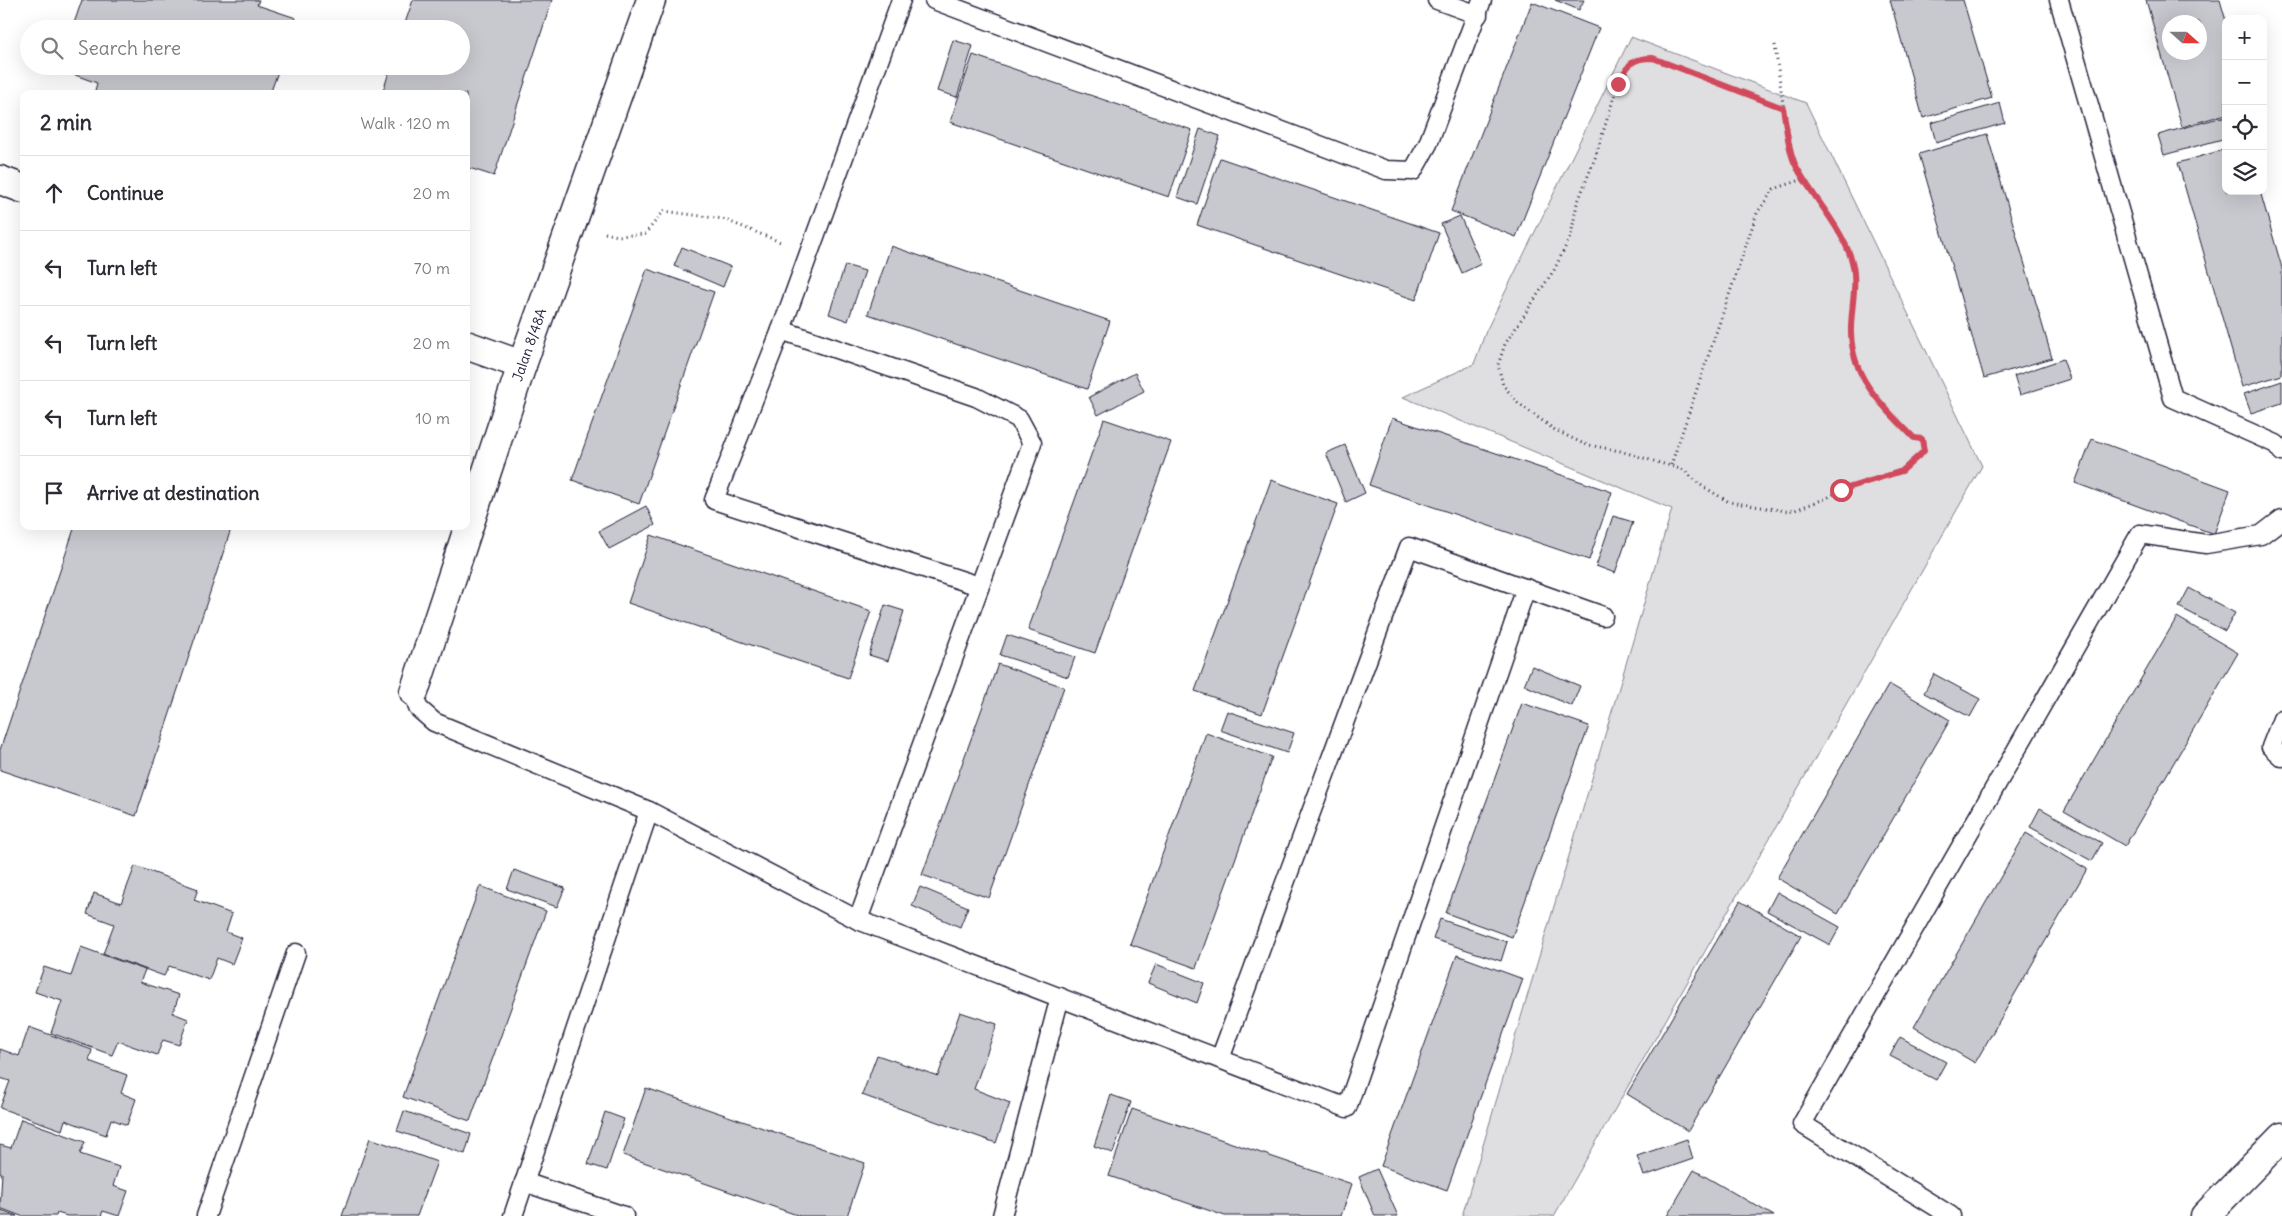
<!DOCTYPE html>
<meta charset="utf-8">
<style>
body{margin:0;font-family:Delius,sans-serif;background:#f7f7f7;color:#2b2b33}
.controls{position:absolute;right:15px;top:15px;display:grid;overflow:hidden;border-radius:10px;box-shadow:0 5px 20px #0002}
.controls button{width:45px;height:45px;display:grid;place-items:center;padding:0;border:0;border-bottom:1px solid #e1e1e2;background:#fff;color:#2b2b33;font:25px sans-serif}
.compass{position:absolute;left:2162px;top:15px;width:45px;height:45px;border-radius:50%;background:#fff;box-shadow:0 5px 20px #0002;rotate:111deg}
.stop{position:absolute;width:15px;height:15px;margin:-11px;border:4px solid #d1495b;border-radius:50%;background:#fff}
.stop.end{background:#d1495b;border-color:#fff;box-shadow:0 1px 5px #0008}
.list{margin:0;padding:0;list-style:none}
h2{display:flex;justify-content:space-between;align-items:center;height:65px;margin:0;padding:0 20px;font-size:21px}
h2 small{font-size:16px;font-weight:400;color:#7c7c81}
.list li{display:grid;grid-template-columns:32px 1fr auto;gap:15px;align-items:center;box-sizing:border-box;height:75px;padding:0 20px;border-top:1px solid #e1e1e2}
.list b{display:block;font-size:19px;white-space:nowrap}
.list em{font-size:16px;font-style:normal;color:#7c7c81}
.icon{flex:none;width:28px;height:28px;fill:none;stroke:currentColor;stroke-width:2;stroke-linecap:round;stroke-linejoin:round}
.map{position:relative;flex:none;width:2282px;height:1216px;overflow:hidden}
.search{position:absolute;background:#fff;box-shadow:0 5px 20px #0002;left:20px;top:20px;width:450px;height:55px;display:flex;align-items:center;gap:12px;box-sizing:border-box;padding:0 18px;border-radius:28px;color:#7c7c81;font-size:19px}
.panel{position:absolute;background:#fff;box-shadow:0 5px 20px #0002;left:20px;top:90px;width:450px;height:440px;border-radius:10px}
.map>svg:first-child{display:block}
</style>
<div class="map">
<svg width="2282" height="1216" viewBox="0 0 2282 1216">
<rect width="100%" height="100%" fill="#fff"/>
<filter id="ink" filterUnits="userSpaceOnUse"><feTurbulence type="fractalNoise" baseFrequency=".02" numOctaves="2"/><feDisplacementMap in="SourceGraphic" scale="10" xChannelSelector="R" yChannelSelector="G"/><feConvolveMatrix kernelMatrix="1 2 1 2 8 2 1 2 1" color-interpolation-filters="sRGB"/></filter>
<g filter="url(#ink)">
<polygon fill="#dfdfe2" stroke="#80808e" points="1631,37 1806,103 1982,466 1554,1216 1462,1216 1672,509 1403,397 1474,364 1486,331"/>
<g fill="#c8c8cf" stroke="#22223b" fill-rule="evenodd">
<polygon points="82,0 259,0 257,5 296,18 293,29 72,29"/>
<polygon points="413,0 552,0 494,176 466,167 466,94 382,94 391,66 461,66 461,29 403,29"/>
<polygon points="1555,0 1584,0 1579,10"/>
<polygon points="1890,0 1963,0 1992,98 1923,118"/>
<path d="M2146,0H2220L2226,21V114L2182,127ZM2170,22H2200V52H2170Z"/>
<polygon points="1532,2 1599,28 1516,237 1451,211"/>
<polygon points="953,40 973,46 957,97 937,91"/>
<polygon points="973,55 1192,130 1169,197 950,122"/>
<polygon points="60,66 280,66 270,94 94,94 97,83 59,69"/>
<polygon points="2000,103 2005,123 1936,143 1931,123"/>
<polygon points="2226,116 2226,138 2164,155 2158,135"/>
<polygon points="1200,129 1220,136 1197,204 1177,197"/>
<polygon points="1987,134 2052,358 1984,378 1919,154"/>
<polygon points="2226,149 2226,191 2260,191 2282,268 2282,375 2242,387 2178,163"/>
<polygon points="1220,158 1439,233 1416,300 1197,225"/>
<polygon points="1460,216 1481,264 1462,273 1441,224"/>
<polygon points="891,246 1110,321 1087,389 868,314"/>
<polygon points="682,247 731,267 723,287 674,266"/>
<polygon points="845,265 865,271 848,321 829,314"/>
<polygon points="647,269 714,292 639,504 572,480"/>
<polygon points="2063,359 2070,379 2020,395 2014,376"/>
<polygon points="1135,373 1144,391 1098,415 1089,397"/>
<polygon points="2282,381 2282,403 2251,413 2244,394"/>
<polygon points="1392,418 1612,492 1589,560 1369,485"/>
<polygon points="1104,419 1171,442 1095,653 1028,630"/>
<polygon points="2092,439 2230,490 2214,534 2075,483"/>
<polygon points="1345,445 1365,493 1346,502 1326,453"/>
<polygon points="1271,480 1338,504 1262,714 1195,691"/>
<polygon points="646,506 655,525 609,549 599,531"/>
<polygon points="1613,516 1633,522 1615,573 1596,566"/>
<polygon points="75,526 232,526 136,816 0,770 0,750"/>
<polygon points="651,535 871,611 848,678 628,603"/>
<polygon points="2189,588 2235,613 2225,631 2179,607"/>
<polygon points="885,605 904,611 888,661 869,655"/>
<polygon points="2177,617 2238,653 2125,846 2064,811"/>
<polygon points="1007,635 1075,657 1068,677 1000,655"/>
<polygon points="998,664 1064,687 989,898 922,875"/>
<polygon points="1532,666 1580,686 1572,706 1524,685"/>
<polygon points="1934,674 1980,699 1970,717 1924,693"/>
<polygon points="1889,684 1950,720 1838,914 1777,878"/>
<polygon points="1522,703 1589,726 1512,937 1446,913"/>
<polygon points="1227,711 1294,733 1287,753 1220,730"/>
<polygon points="1206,733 1272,757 1196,968 1130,944"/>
<polygon points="2040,808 2102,843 2092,861 2030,827"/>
<polygon points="2026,833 2087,869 1975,1063 1914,1027"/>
<polygon points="135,866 198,889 194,900 232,914 226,932 242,938 232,964 217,958 209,980 169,966 164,976 103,954 114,924 87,914 94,893 121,903"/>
<polygon points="514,870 565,888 557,907 507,889"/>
<polygon points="480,886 546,911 470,1121 403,1097"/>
<polygon points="920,887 968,907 960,927 912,906"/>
<polygon points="1777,892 1840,927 1830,945 1767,911"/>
<polygon points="1740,901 1801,936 1688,1131 1627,1094"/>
<polygon points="1440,919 1507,942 1501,961 1433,939"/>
<polygon points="81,947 145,970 140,982 179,995 173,1013 188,1019 179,1045 163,1040 157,1055 118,1041 112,1055 51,1033 62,1001 35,992 44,967 71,976"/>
<polygon points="1457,955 1523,979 1447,1190 1381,1166"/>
<polygon points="1156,964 1204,983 1197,1003 1148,983"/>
<polygon points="960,1012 997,1024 974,1089 1010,1103 996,1143 862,1095 877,1055 938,1076"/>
<polygon points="29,1027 92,1050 89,1061 127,1075 121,1093 136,1099 127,1125 111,1119 106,1135 65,1120 62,1130 0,1108 10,1081 0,1078 0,1049 19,1056"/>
<polygon points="1900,1037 1946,1062 1936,1080 1890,1056"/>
<polygon points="646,1088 865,1163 847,1216 800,1216 623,1155"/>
<polygon points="1111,1095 1131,1102 1113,1153 1094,1146"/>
<polygon points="1132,1109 1352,1184 1341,1216 1225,1216 1109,1176"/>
<polygon points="404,1111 471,1134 465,1154 397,1131"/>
<polygon points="605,1112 624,1119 607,1170 588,1164"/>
<polygon points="21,1119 85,1142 80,1154 119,1167 113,1186 128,1191 119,1216 103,1211 101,1216 67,1216 57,1213 56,1216 21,1216 0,1208 2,1173 0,1173 0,1145 11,1148"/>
<polygon points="370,1138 437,1162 417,1216 342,1216"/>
<polygon points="1687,1139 1693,1159 1644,1176 1637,1156"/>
<polygon points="1377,1169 1398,1216 1375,1216 1359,1177"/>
<polygon points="1694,1170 1774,1216 1667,1216"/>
<polygon points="1,1210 17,1216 0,1216"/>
</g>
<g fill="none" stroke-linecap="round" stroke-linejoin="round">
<defs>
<g id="lane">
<polyline points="901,0 781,330 714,500 979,586"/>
<polyline points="934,0 1386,170 1413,171 1428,144 1482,0"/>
<polyline points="1437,0 1478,15"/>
<polyline points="2059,0 2173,398 2276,444 2282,452"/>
<polyline points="781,330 976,397 1019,419 1032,443 858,920"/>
<polyline points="414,692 418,708 434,722 649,811 858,920 1347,1108 1526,588"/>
<polyline points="2282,719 2271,747 2282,757"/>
<polyline points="1220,1059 1409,547 1603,616"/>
<polyline points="524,1182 624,1216"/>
<polyline points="206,1216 296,953"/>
<polyline points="513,1216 649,811"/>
<polyline points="1002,1216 1060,997"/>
<polyline points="1951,1216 1802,1124 2140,534 2206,544 2261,535 2282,519"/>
</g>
<g id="street">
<polyline points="0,180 24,189"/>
<polyline points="466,345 522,365"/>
<path id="s1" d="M414,692L522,365L651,0"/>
</g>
<polyline id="secondary" points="2205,1216 2282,1137"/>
</defs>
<use href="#lane" stroke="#22223b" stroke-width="21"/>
<use href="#street" stroke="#22223b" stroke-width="31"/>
<use href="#secondary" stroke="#22223b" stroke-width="31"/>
<g stroke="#22223b" stroke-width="3" stroke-dasharray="1 4" stroke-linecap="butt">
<path d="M1775,45C1779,76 1783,107 1789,138C1791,146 1791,157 1795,164C1812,197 1839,223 1851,259C1859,283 1850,309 1851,334C1853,381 1884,407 1914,439H1922L1924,451L1902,471L1841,490L1827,498L1795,510L1786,511L1729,502L1699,484L1684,470L1620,451L1584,444L1555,430L1518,403L1503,385L1498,365L1505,344L1554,270L1571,235L1577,204L1595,158L1618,84L1627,66L1638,58H1653L1783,108"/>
<polyline points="605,233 618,236 645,234 664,211 723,219 783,243"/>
<polyline points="1671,465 1757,213 1774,189 1804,179"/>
</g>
<use href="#lane" stroke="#fff" stroke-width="18"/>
<use href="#street" stroke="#fff" stroke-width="28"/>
<use href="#secondary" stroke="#fff" stroke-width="28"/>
</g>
</g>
<g fill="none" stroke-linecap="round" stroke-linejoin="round" filter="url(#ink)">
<path stroke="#d1495b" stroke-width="6" d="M1618,84C1628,65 1630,58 1653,58L1783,108C1786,124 1788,150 1795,164C1812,197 1839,223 1851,258C1859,283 1850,309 1851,334C1853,381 1884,407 1914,438L1922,439L1924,451L1902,471L1841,490"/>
</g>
<g text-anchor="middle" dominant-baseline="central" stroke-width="5" stroke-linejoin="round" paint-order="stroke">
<g font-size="14" fill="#22223b" stroke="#fff">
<text stroke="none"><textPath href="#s1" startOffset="366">Jalan 8/48A</textPath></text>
</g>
</g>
</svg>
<div class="controls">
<button>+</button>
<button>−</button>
<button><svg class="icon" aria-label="locate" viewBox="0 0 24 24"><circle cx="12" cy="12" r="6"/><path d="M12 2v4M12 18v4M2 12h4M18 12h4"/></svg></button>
<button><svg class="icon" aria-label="layers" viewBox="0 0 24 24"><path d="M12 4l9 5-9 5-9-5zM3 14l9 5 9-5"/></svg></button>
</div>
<svg class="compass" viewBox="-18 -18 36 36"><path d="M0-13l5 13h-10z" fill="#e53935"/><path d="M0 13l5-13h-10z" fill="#7c7c81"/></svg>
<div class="stop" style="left:1841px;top:490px"></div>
<div class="stop end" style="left:1618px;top:84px"></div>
<div class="search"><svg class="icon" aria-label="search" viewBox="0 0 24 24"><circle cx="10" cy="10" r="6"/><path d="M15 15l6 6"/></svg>Search here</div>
<section class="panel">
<h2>2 min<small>Walk · 120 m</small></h2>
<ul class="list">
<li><svg class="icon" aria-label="ahead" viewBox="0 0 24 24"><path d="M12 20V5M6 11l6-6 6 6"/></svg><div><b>Continue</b></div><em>20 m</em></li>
<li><svg class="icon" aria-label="left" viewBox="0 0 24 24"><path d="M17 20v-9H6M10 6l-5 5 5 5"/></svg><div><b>Turn left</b></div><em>70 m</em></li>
<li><svg class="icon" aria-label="left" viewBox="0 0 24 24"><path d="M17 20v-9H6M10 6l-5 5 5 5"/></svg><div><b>Turn left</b></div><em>20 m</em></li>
<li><svg class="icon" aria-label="left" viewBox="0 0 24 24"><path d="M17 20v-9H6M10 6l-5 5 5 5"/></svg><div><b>Turn left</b></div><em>10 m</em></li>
<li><svg class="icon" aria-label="arrive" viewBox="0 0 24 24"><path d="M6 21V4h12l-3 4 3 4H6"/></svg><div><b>Arrive at destination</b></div></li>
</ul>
</section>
</div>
